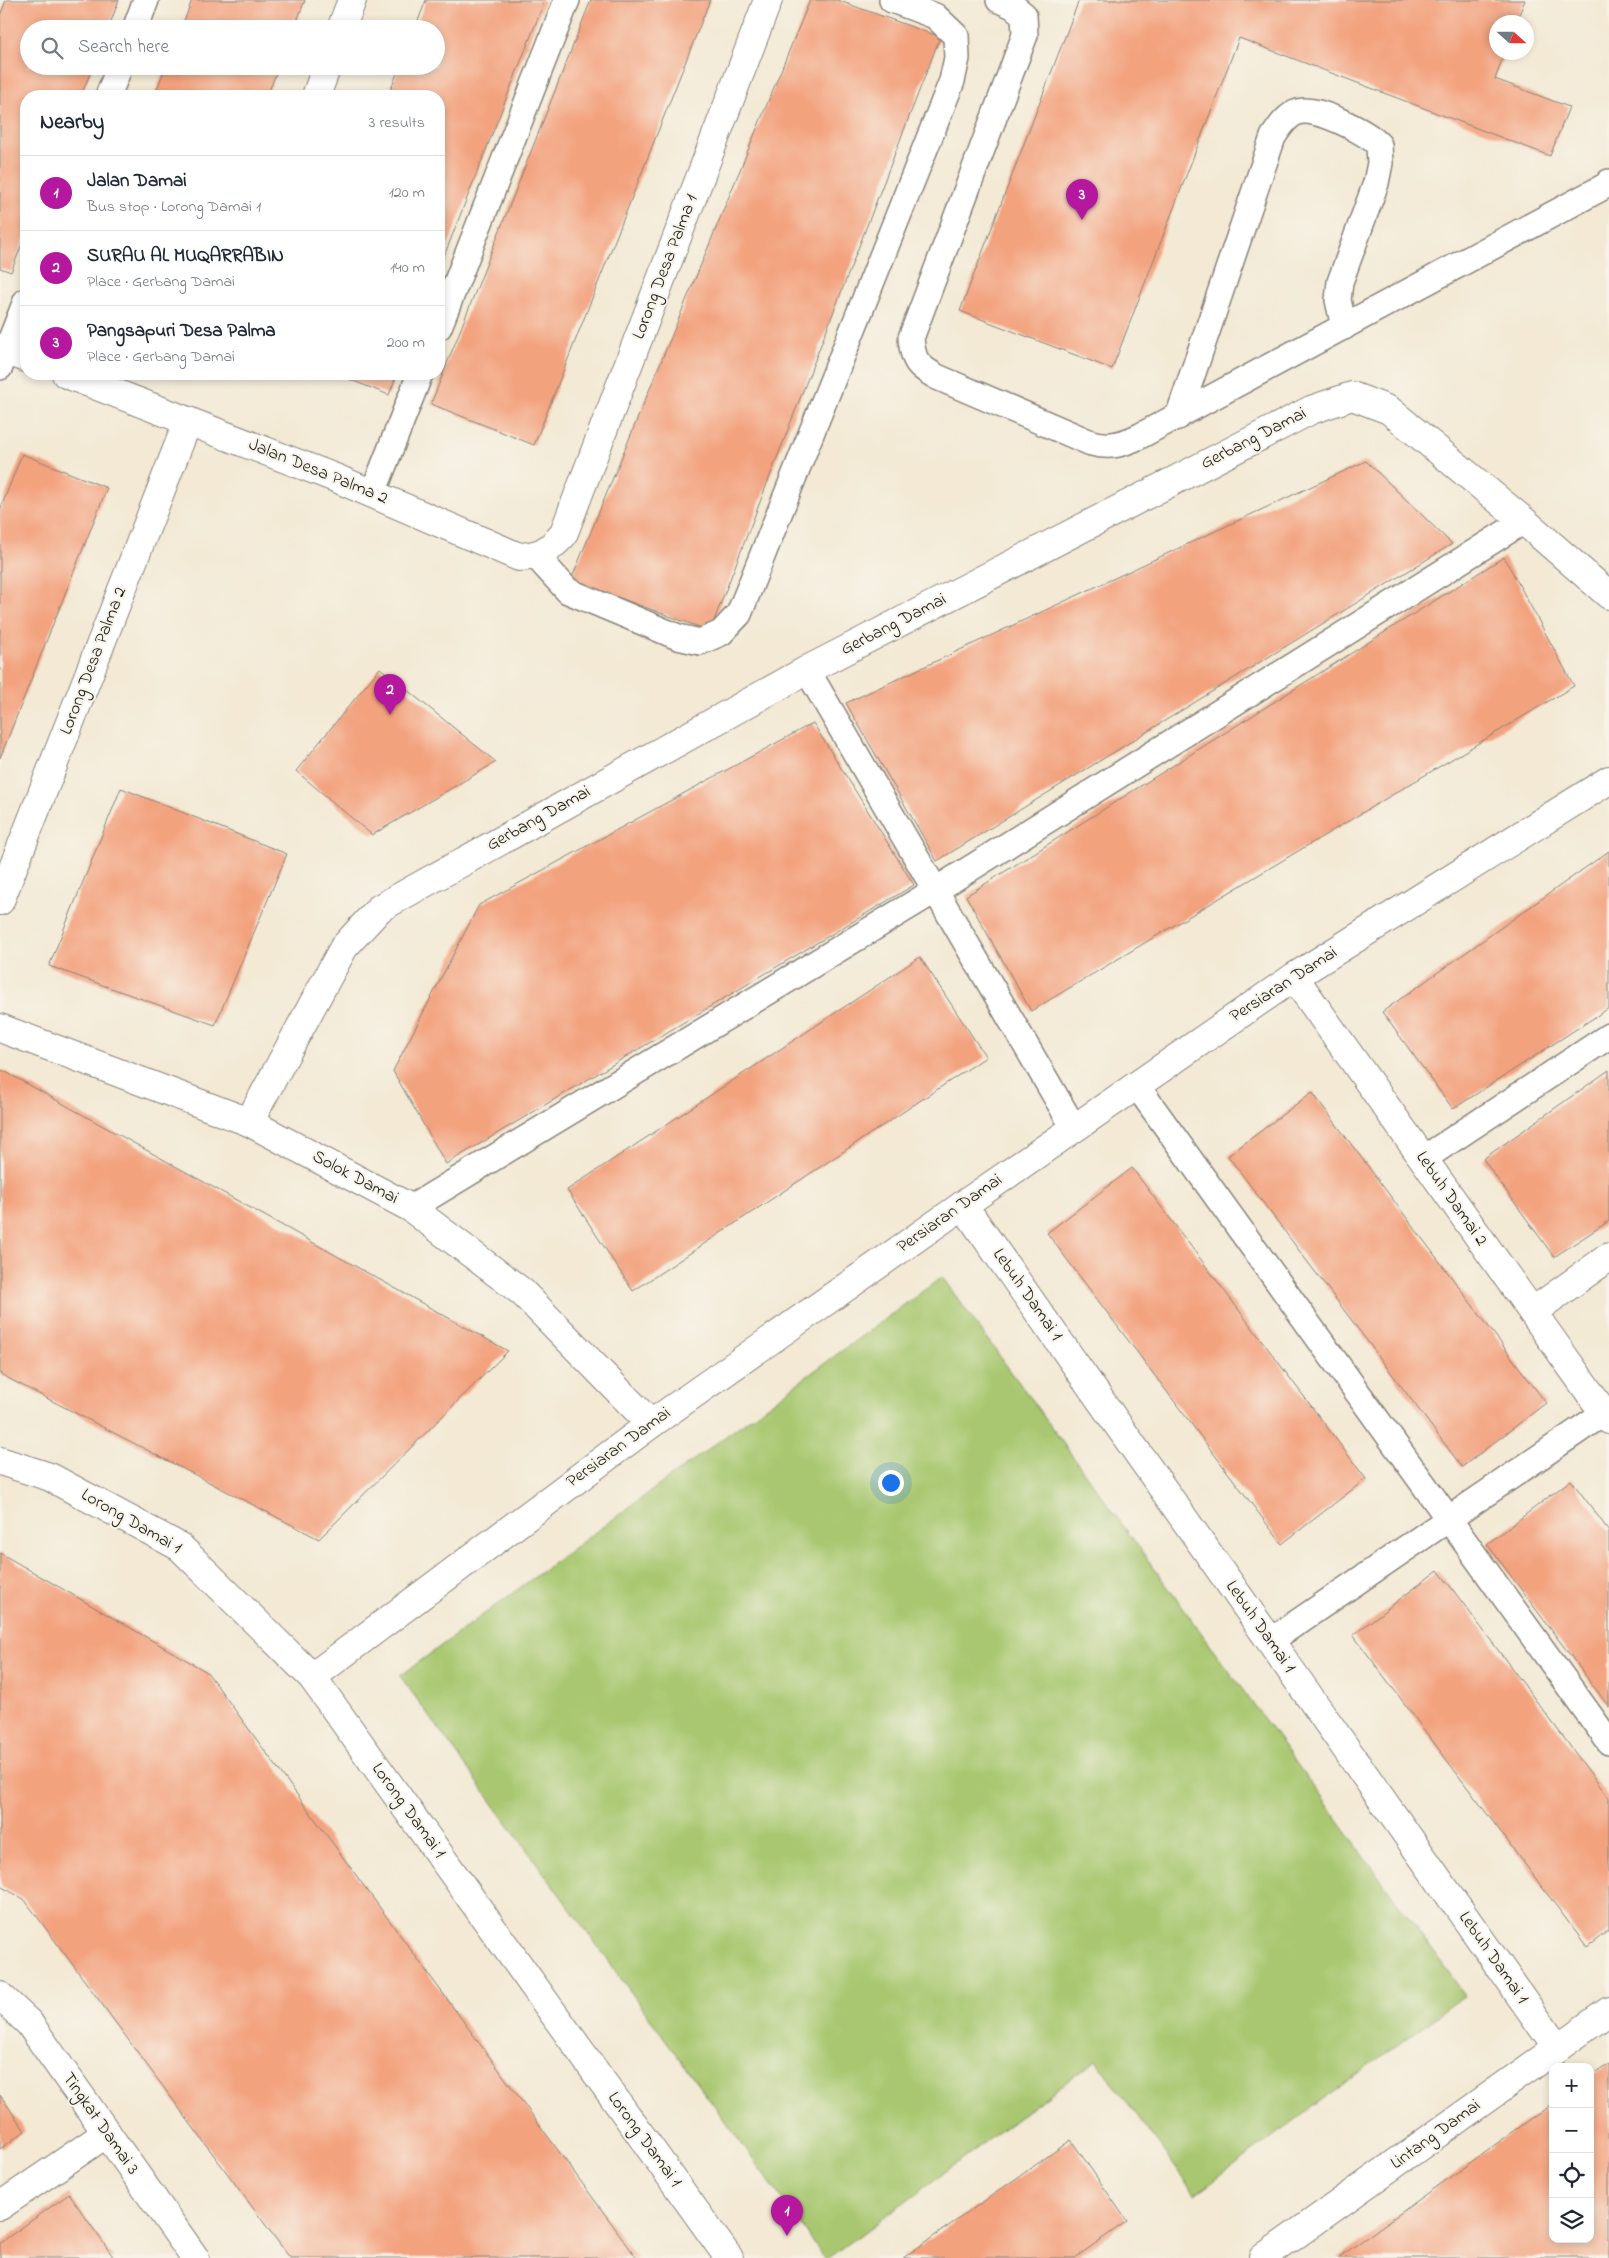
<!DOCTYPE html>
<meta charset="utf-8">
<style>
body{margin:0;font-family:"Indie Flower",sans-serif;background:#f2f2f3;color:#1f2937}
.controls{position:absolute;right:15px;bottom:15px;display:grid;overflow:hidden;border-radius:10px;box-shadow:0 2px 8px #0003}
.controls button{width:45px;height:45px;display:grid;place-items:center;padding:0;border:0;border-bottom:1px solid #e0e1e3;background:#fff;color:#1f2937;font:25px sans-serif}
.compass{position:absolute;left:1489px;top:15px;width:45px;height:45px;border-radius:50%;background:#fff;box-shadow:0 2px 8px #0003;rotate:111deg}
.you{position:absolute;left:890px;top:1482px;width:18px;height:18px;margin:-12px;border:4px solid #fff;border-radius:50%;background:#1a73e8;box-shadow:0 0 0 8px #1a73e833}
.badge{display:grid;place-items:center;width:32px;height:32px;border-radius:50%;background:#b5179e;color:#fff;font-size:16px;font-weight:700}
.pin{position:absolute;translate:-50% -41px;filter:drop-shadow(0 1px 2px #0008)}
.pin::after{content:'';position:absolute;top:26px;width:18px;height:15px;background:inherit;clip-path:polygon(0 0,100% 0,50% 100%)}
.list{margin:0;padding:0;list-style:none}
h2{display:flex;justify-content:space-between;align-items:center;height:65px;margin:0;padding:0 20px;font-size:21px}
h2 small{font-size:16px;font-weight:400;color:#747a83}
.list li{display:grid;grid-template-columns:32px 1fr auto;gap:15px;align-items:center;box-sizing:border-box;height:75px;padding:0 20px;border-top:1px solid #e0e1e3}
.list b{display:block;font-size:19px;white-space:nowrap}
.list p{margin:0;font-size:16px;white-space:nowrap;color:#747a83}
.list em{font-size:16px;font-style:normal;color:#747a83}
.icon{flex:none;width:28px;height:28px;fill:none;stroke:currentColor;stroke-width:2;stroke-linecap:round;stroke-linejoin:round}
.map{position:relative;flex:none;width:1609px;height:2258px;overflow:hidden}
.search{position:absolute;background:#fff;box-shadow:0 2px 8px #0003;left:20px;top:20px;width:425px;height:55px;display:flex;align-items:center;gap:12px;box-sizing:border-box;padding:0 18px;border-radius:28px;color:#747a83;font-size:19px}
.panel{position:absolute;background:#fff;box-shadow:0 2px 8px #0003;left:20px;top:90px;width:425px;height:290px;border-radius:20px}
.map>svg:first-child{display:block}
</style>
<div class="map">
<svg width="1609" height="2258" viewBox="0 0 1609 2258">
<rect width="100%" height="100%" fill="#f7f3e8"/>
<filter id="ink" filterUnits="userSpaceOnUse"><feTurbulence type="fractalNoise" baseFrequency=".02" numOctaves="2"/><feDisplacementMap in="SourceGraphic" scale="10" xChannelSelector="R" yChannelSelector="G"/><feConvolveMatrix kernelMatrix="1 2 1 2 8 2 1 2 1" color-interpolation-filters="sRGB"/></filter>
<filter id="wash" filterUnits="userSpaceOnUse"><feTurbulence type="fractalNoise" baseFrequency=".0096" numOctaves="4" result="noise"/><feDisplacementMap in="SourceGraphic" scale="20" xChannelSelector="R" yChannelSelector="G"/><feGaussianBlur stdDeviation="1.12" result="paint"/><feColorMatrix in="noise" values="0 0 0 0 0 0 0 0 0 0 0 0 0 0 0 0 0 1.4 0 .05"/><feComposite in="paint" operator="in"/></filter>
<g filter="url(#wash)">
<rect width="100%" height="100%" fill="#f3e9d4"/>
<polygon fill="#a8c76f" stroke="#627246" points="942,1277 1465,1995 1195,2194 1096,2060 829,2258 825,2258 400,1676"/>
<g id="blocks">
<g fill="#f3a27e">
<polygon points="6,0 119,0 108,29 29,29 29,66 93,66 81,96 26,96 26,234 11,272 0,268 0,16"/>
<polygon points="192,0 305,0 294,29 181,29"/>
<polygon points="426,0 545,0 439,269 439,96 388,96 400,66 436,66 436,29 415,29"/>
<polygon points="591,0 710,0 534,445 431,404"/>
<polygon points="810,0 837,0 940,37 710,631 571,580"/>
<polygon points="1079,0 1525,0 1516,22 1496,22 1496,52 1505,52 1495,79 1569,107 1550,156 1239,38 1112,369 960,311"/>
<polygon points="166,66 279,66 267,96 154,96"/>
<polygon points="336,374 397,374 389,395"/>
<polygon points="22,454 107,488 0,758 0,510"/>
<polygon points="1366,461 1452,544 937,861 846,703"/>
<polygon points="1504,557 1574,686 1031,1011 966,896"/>
<polygon points="380,668 496,762 372,835 296,771"/>
<polygon points="813,723 914,885 446,1164 393,1071 479,905"/>
<polygon points="121,788 287,854 215,1025 49,966"/>
<polygon points="1609,851 1609,1008 1453,1109 1382,1012"/>
<polygon points="920,957 986,1057 633,1291 567,1190"/>
<polygon points="0,1070 4,1071 508,1351 319,1539 0,1374"/>
<polygon points="1609,1070 1609,1221 1554,1257 1483,1159"/>
<polygon points="1312,1092 1546,1403 1462,1467 1228,1156"/>
<polygon points="1132,1168 1366,1479 1282,1544 1047,1233"/>
<polygon points="1571,1480 1609,1531 1609,1707 1487,1544"/>
<polygon points="0,1553 207,1672 637,2258 290,2258 24,1899 0,1886"/>
<polygon points="1438,1570 1609,1798 1609,1930 1587,1947 1353,1635"/>
<polygon points="1609,2063 1609,2258 1338,2258 1553,2103 1553,2239 1590,2239 1590,2076"/>
<polygon points="0,2095 25,2131 0,2149"/>
<polygon points="1071,2140 1127,2221 1075,2258 903,2258"/>
<polygon points="69,2194 114,2258 0,2258 0,2243"/>
</g>
</g>
</g>
<g filter="url(#ink)">
<use href="#blocks" fill-opacity="0" stroke="#888278" stroke-width="1"/>
<g fill="none" stroke-linecap="round" stroke-linejoin="round">
<defs>
<g id="service">
<path d="M999,0L1013,6L1024,15L1025,35L911,338C913,361 917,366 937,377L1091,443C1110,448 1123,444 1140,436L1607,185L1609,182"/>
<polyline points="135,29 146,0"/>
<polyline points="108,96 120,66"/>
<polyline points="439,327 567,0"/>
<polyline points="0,367 26,301"/>
<path d="M1178,417L1273,137C1279,128 1287,115 1298,112C1316,106 1367,132 1379,145L1380,163L1376,183L1340,282L1338,300L1344,327"/>
<polyline points="373,493 420,374"/>
<polyline points="536,556 568,591 678,637 700,642 721,633 739,614 952,81 957,58 956,36 935,16 892,0"/>
<polyline points="807,670 1074,1128"/>
<polyline points="1137,1086 1609,1742"/>
<polyline points="1423,1159 1609,1036"/>
<polyline points="411,1208 936,890 1524,521"/>
<polyline points="1270,1641 1604,1413"/>
</g>
<g id="minor">
<polyline points="341,29 352,0"/>
<polyline points="316,96 327,66"/>
<polyline points="0,348 26,358"/>
<path d="M66,374L338,479L519,557C541,556 548,551 563,535L768,0"/>
<polyline points="0,901 188,421"/>
<polyline points="1294,977 1609,1420"/>
<polyline points="0,1028 249,1122 411,1208 522,1292 651,1424"/>
<polyline points="249,1122 344,947 380,908 807,670 1311,410 1352,396 1389,410 1524,521 1609,595"/>
<polyline points="963,1205 1557,2048"/>
<polyline points="1532,1312 1609,1257"/>
<polyline points="312,1677 651,1424 963,1205 1294,977 1609,780"/>
<polyline points="0,1996 29,2023 195,2258"/>
<polyline points="0,2206 107,2133"/>
<polyline points="1263,2258 1609,2011"/>
</g>
<polyline id="tertiary" points="0,1461 50,1477 180,1547 312,1677 729,2258"/>
</defs>
<use href="#service" stroke="#888278" stroke-width="28"/>
<use href="#minor" stroke="#888278" stroke-width="30"/>
<use href="#tertiary" stroke="#888278" stroke-width="30"/>
<use href="#service" stroke="#fff" stroke-width="25"/>
<use href="#minor" stroke="#fff" stroke-width="28"/>
<use href="#tertiary" stroke="#fff" stroke-width="28"/>
</g>
</g>
<g text-anchor="middle" dominant-baseline="central" stroke-width="4" stroke-linejoin="round" paint-order="stroke">
<g font-size="18" fill="#1c1c1c" stroke="#f7f3e8">
<text transform="translate(666 267) rotate(-69)">Lorong Desa Palma 1</text>
<text transform="translate(1254 439) rotate(-27)">Gerbang Damai</text>
<text transform="translate(318 472) rotate(22)">Jalan Desa Palma 2</text>
<text transform="translate(894 625) rotate(-27)">Gerbang Damai</text>
<text transform="translate(94 661) rotate(-69)">Lorong Desa Palma 2</text>
<text transform="translate(539 819) rotate(-29)">Gerbang Damai</text>
<text transform="translate(1284 985) rotate(-33)">Persiaran Damai</text>
<text transform="translate(355 1178) rotate(28)">Solok Damai</text>
<text transform="translate(1451 1199) rotate(55)">Lebuh Damai 2</text>
<text transform="translate(950 1214) rotate(-35)">Persiaran Damai</text>
<text transform="translate(1027 1295) rotate(55)">Lebuh Damai 1</text>
<text transform="translate(619 1448) rotate(-36)">Persiaran Damai</text>
<text transform="translate(131 1522) rotate(30)">Lorong Damai 1</text>
<text transform="translate(1260 1627) rotate(55)">Lebuh Damai 1</text>
<text transform="translate(408 1811) rotate(54)">Lorong Damai 1</text>
<text transform="translate(1493 1958) rotate(55)">Lebuh Damai 1</text>
<text transform="translate(100 2124) rotate(55)">Tingkat Damai 3</text>
<text transform="translate(1436 2135) rotate(-36)">Lintang Damai</text>
<text transform="translate(644 2140) rotate(54)">Lorong Damai 1</text>
</g>
</g>
</svg>
<div class="controls">
<button>+</button>
<button>−</button>
<button><svg class="icon" aria-label="locate" viewBox="0 0 24 24"><circle cx="12" cy="12" r="6"/><path d="M12 2v4M12 18v4M2 12h4M18 12h4"/></svg></button>
<button><svg class="icon" aria-label="layers" viewBox="0 0 24 24"><path d="M12 4l9 5-9 5-9-5zM3 14l9 5 9-5"/></svg></button>
</div>
<svg class="compass" viewBox="-18 -18 36 36"><path d="M0-13l5 13h-10z" fill="#e53935"/><path d="M0 13l5-13h-10z" fill="#747a83"/></svg>
<div class="you"></div>
<div class="pin badge" style="left:787px;top:2236px">1</div>
<div class="pin badge" style="left:390px;top:715px">2</div>
<div class="pin badge" style="left:1082px;top:220px">3</div>
<div class="search"><svg class="icon" aria-label="search" viewBox="0 0 24 24"><circle cx="10" cy="10" r="6"/><path d="M15 15l6 6"/></svg>Search here</div>
<section class="panel">
<h2>Nearby<small>3 results</small></h2>
<ul class="list">
<li><span class="badge">1</span><div><b>Jalan Damai</b><p>Bus stop · Lorong Damai 1</p></div><em>120 m</em></li>
<li><span class="badge">2</span><div><b>SURAU AL MUQARRABIN</b><p>Place · Gerbang Damai</p></div><em>140 m</em></li>
<li><span class="badge">3</span><div><b>Pangsapuri Desa Palma</b><p>Place · Gerbang Damai</p></div><em>200 m</em></li>
</ul>
</section>
</div>
